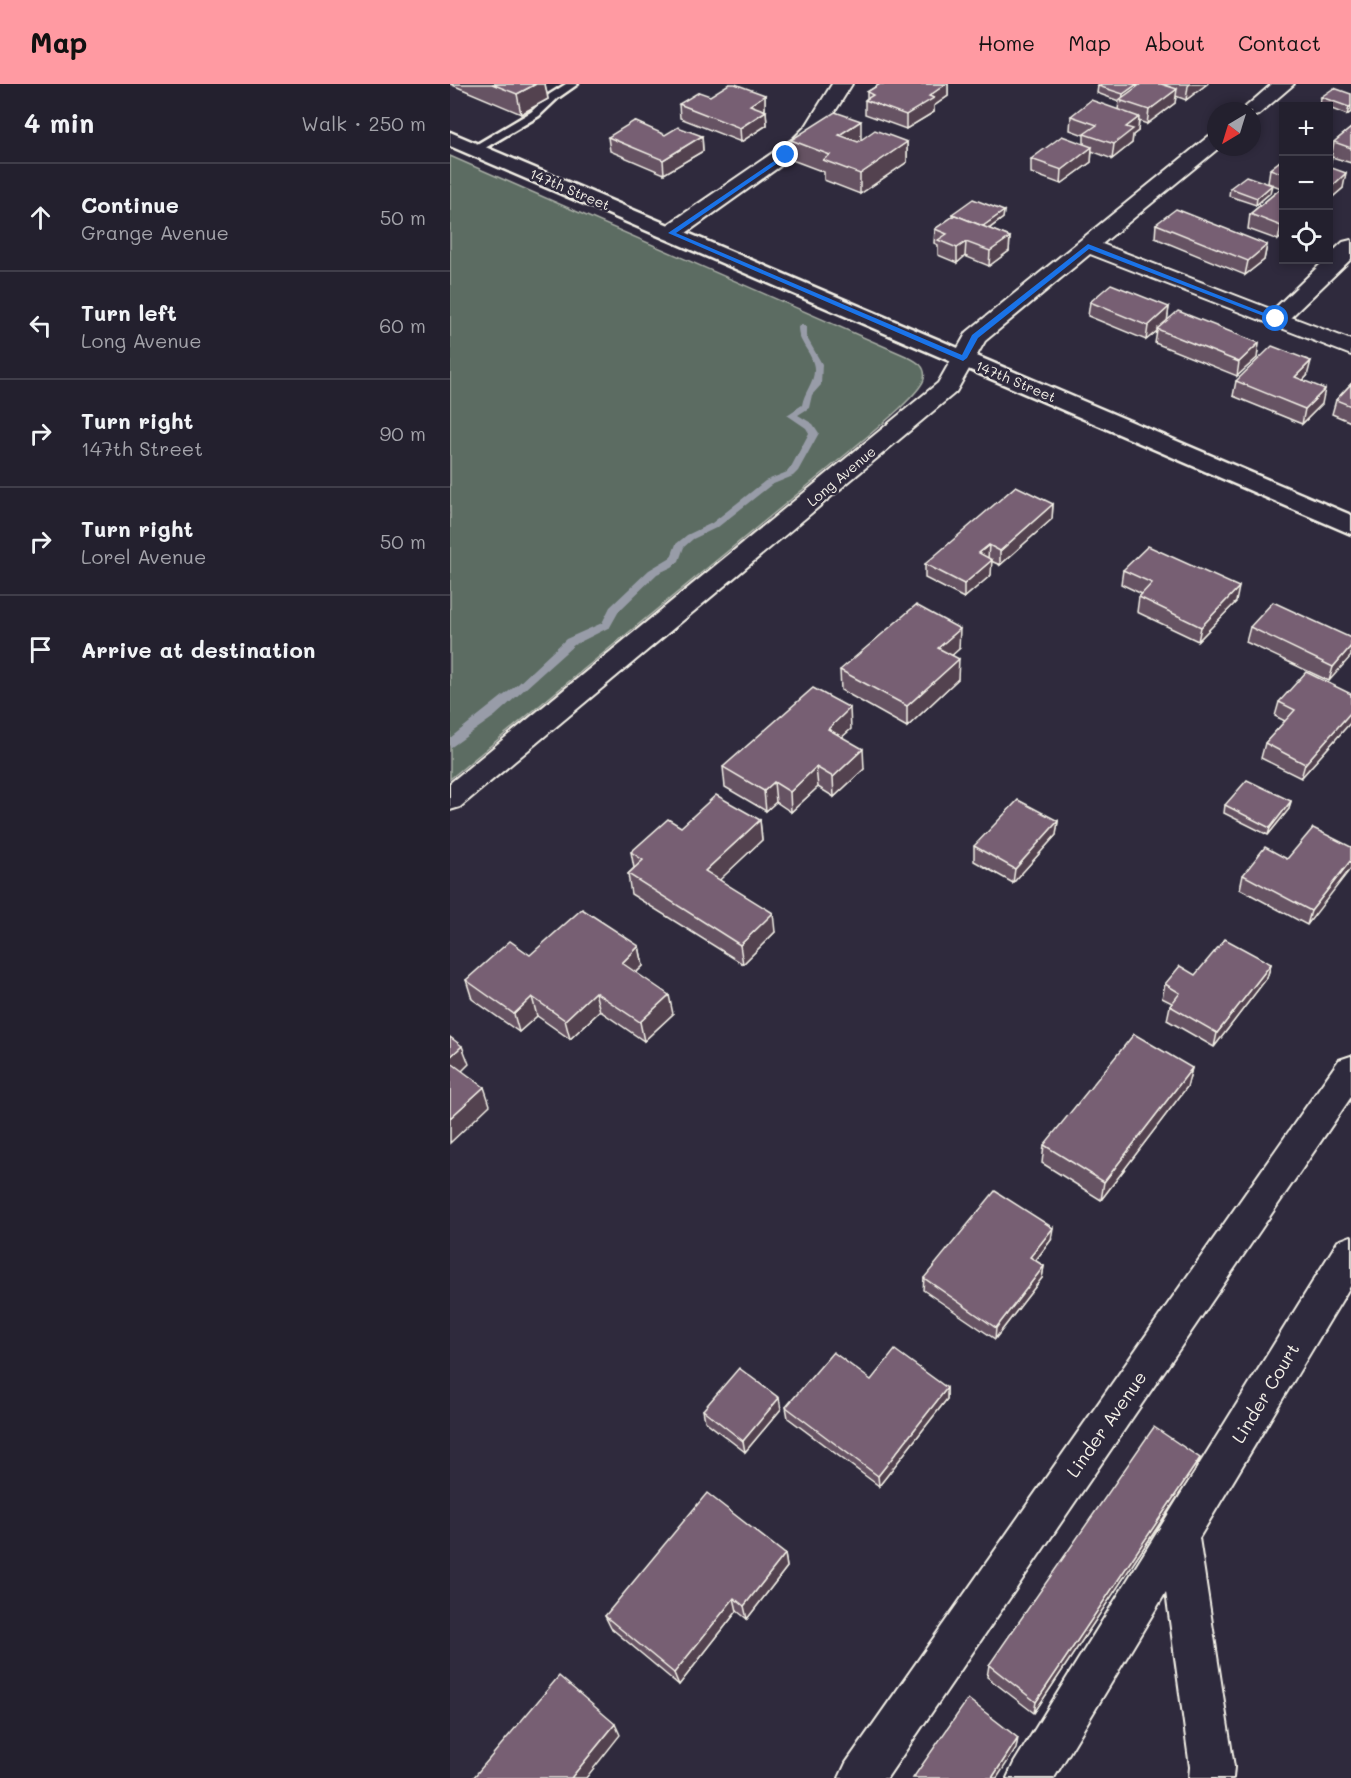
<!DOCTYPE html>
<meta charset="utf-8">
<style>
body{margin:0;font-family:Mali,sans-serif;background:#2f2d3a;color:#f1f3f6}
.controls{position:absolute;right:18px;top:18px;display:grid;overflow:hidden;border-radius:0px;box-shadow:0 3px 9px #0003}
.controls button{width:54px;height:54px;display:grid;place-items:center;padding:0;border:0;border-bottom:2px solid #403e4a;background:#23202e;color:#f1f3f6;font:30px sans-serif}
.compass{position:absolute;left:757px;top:18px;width:54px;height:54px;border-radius:50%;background:#23202e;box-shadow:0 3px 9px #0003;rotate:218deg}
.stop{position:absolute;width:18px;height:18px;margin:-14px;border:4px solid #1a73e8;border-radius:50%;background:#fff}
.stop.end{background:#1a73e8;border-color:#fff;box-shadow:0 2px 6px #0008}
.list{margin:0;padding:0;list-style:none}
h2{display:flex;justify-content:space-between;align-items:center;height:78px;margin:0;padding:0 24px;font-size:26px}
h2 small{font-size:20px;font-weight:400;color:#a3a3aa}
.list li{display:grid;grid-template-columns:39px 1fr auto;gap:18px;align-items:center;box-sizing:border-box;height:108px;padding:0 24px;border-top:2px solid #403e4a}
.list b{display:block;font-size:22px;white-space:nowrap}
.list p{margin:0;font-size:20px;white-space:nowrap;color:#a3a3aa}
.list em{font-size:20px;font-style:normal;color:#a3a3aa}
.icon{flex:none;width:33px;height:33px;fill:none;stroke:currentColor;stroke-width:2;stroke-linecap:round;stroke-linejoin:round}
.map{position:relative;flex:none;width:901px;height:1694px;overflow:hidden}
header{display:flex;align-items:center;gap:36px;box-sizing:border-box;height:84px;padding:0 30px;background:#ff9aa2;color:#111}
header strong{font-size:28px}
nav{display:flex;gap:33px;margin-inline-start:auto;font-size:21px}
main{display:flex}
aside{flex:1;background:#23202e}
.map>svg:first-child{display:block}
</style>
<header>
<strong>Map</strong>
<nav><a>Home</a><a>Map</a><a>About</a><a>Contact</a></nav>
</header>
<main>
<aside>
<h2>4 min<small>Walk · 250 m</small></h2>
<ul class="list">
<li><svg class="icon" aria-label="ahead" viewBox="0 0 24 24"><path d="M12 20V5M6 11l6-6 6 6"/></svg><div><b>Continue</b><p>Grange Avenue</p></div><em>50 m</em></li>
<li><svg class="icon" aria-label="left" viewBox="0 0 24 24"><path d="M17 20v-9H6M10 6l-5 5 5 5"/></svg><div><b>Turn left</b><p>Long Avenue</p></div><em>60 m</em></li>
<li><svg class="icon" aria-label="right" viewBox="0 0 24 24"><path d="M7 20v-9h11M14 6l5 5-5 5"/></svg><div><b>Turn right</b><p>147th Street</p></div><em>90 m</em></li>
<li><svg class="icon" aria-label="right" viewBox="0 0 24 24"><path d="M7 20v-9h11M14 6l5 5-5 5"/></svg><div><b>Turn right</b><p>Lorel Avenue</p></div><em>50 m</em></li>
<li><svg class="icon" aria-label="arrive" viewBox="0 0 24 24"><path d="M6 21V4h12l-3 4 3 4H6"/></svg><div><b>Arrive at destination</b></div></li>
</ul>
</aside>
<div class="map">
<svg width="901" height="1694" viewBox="0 0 901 1694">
<rect width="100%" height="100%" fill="#2f2a3d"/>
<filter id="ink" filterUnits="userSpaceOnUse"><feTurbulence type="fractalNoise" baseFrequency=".0167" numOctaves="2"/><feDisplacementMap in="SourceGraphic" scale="12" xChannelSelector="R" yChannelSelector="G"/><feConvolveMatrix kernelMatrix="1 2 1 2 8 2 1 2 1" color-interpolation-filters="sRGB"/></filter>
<g filter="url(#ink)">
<path fill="#5c6c62" stroke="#a8aea5" stroke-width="1.5" d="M0,72L456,272C466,277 477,282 474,295C470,311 415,354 400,367L0,695Z"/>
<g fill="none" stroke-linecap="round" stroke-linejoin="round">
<path fill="#989ca8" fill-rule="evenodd" d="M352,240L356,243V252L372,280L371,301L362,311L359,324L348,331L363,340L369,349L348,387L343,392L321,401L268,443L243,455L234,463L229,477L222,483L207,490L169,527L160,543L124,561L45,632L0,664V654L68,600L116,555L152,539L160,523L199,486L221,473L226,460L237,451L262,439L315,397L337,388L341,383L359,349L356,344L337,331L352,321C354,307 368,295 363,279C359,265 348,258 348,243Z"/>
<defs>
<polygon id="lane" points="116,0 128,0 108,14 89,32 30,67 22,67 22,63 81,28 100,10"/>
<g id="street">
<polygon points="382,0 402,0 371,50 357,63 229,154 221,155 213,154 210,149 213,144 343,55 356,42"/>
<polygon points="822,0 844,0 808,31 802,33 802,27 791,27"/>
<polygon points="766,50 766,63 770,63 652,160 823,226 875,176 878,176 878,172 893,158 901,156 901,175 841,233 901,256 901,271 640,170 535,257 506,308 10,723 0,726 0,699 488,299 517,248 759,52"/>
<polygon points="901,972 901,1013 437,1694 389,1694 396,1679 889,976"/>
<polygon points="901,1152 901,1201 749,1454 784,1683 783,1694 739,1694 740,1683 716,1508 604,1694 557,1694 564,1679 888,1157"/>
</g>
<polygon id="secondary" points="0,48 901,431 901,450 0,62"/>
</defs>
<use href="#lane" stroke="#f4f1e8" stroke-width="5"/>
<use href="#street" stroke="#f4f1e8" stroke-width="4"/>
<use href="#secondary" stroke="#f4f1e8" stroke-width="5"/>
<use href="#lane" fill="#2f2a3d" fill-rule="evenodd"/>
<use href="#street" fill="#2f2a3d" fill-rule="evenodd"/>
<use href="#secondary" fill="#2f2a3d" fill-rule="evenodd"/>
</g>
<g fill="#665263" stroke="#f4f1e8" stroke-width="1.5">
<polygon points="0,0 95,0 98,15 71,30"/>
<polygon points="430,0 498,0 498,12 484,22 484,28 456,45 415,30 415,16 417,14 417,8"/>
<polygon points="687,0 687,3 690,0 757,0 736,16 726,12 725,19 697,40 689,37 688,47 683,51 682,59 662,75 642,67 641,78 611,100 581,89 581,75 634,60 634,51 620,46 621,32 668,26 669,17 647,9 648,2"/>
<polygon points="901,10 901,28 897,31 879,24 879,22 870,21 871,13"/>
<polygon points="315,11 315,25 314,26 316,27 317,41 291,58 230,34 229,20 260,12"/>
<polygon points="901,44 901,79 882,73 879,84 893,104 879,116 879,68 882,69 884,58"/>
<polygon points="215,51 252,52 253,67 214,90 160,67 158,53"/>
<polygon points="341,56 411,56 457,58 457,78 410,110 374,96 374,88 342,76"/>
<polygon points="834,74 834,151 828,156 798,145 800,130 831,104 818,99 820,85"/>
<polygon points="780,104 820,109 806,121 779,112"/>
<polygon points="554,127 553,134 539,145 560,153 559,167 539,182 515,172 507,179 488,171 488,161 484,159 485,145 502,133 502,130"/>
<polygon points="706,140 817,161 814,176 795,191 705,154"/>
<polygon points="640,218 719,223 717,236 809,259 807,274 787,292 705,259 707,247 696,256 638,232"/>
<polygon points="857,292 853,296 872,320 852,340 783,312 786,297"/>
<polygon points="901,300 901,338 882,330 886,316"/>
<polygon points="603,420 602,435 550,481 541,477 541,491 514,514 475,494 475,480"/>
<polygon points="673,486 786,518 748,557 687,528 689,513 692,510 671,500"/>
<polygon points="800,543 901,554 879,597 796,558"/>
<polygon points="509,565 502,571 508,595 457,643 391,606 390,586"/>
<polygon points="901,610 901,638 851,694 811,674 815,659 835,637 825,632 829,618"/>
<polygon points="401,645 392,653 414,685 384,713 368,703 341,728 326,718 316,727 275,703 273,683"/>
<polygon points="841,717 839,725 818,751 774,729 775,721"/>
<polygon points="310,736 312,756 269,796 325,848 293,880 181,810 178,790 184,784 181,768"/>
<polygon points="608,737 606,751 563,799 524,777 524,762"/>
<polygon points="901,763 857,841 790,805 793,791 837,775"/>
<polygon points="189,862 193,882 186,889 223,930 194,957 150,927 120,955 87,932 69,948 22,915 16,896 80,871"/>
<polygon points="821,880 817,894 764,963 717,936 720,922 722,919 712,914 715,900 745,891"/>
<polygon points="742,984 737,1003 651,1116 592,1079 594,1061"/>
<polygon points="601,1156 585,1177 594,1182 592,1194 545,1255 473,1206 474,1194"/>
<polygon points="421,1296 497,1304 497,1315 429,1402 338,1334 336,1323"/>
<polygon points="331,1325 295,1368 255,1337 253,1326"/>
<polygon points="750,1374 744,1388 584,1629 537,1593 539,1581"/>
<polygon points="335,1470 337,1483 297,1535 287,1527 229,1601 161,1544 155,1532"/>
</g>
<g fill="#534250" stroke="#f4f1e8" stroke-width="1.5">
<polygon points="86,0 95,0 98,15 71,30 67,10"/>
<polygon points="496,0 498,0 498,12 484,22 484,28 456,45 456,31 479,12"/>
<polygon points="687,0 686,7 672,18 673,10"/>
<polygon points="740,0 757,0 736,16 738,2"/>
<polygon points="727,5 725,19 697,40 699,26"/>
<polygon points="315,11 315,25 301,35 300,21"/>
<polygon points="901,22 901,28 897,31 899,23"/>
<polygon points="316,27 317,41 291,58 290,44"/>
<polygon points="689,33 688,47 683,51 682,59 662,75 664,60 676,43"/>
<polygon points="411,37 411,57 390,71 389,51"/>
<polygon points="252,52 253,67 214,90 213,76"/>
<polygon points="457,58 457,78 410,110 410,90"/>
<polygon points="642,63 641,78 611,100 612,86"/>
<polygon points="882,69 880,83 879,84 879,73"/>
<polygon points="896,89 893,104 879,116 879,105"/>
<polygon points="822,101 820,109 806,121 807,114"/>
<polygon points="554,127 553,134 533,149 533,142"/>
<polygon points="834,139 834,151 828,156 831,142"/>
<polygon points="560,153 559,167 539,182 540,167"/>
<polygon points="516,158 515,172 507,179 507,164"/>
<polygon points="817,161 814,176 795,191 798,177"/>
<polygon points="719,223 717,238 707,245 707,247 696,256 698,242"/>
<polygon points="809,259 807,274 787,292 789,278"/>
<polygon points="861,277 857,292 842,308 845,293"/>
<polygon points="875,305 872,320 852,340 855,325"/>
<polygon points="603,420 602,435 550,481 550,467"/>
<polygon points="539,461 538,475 529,469"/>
<polygon points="542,476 541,491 514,514 514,500"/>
<polygon points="789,503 786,518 748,557 751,543"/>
<polygon points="510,545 509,565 488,584 488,564"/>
<polygon points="901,562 901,572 879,597 883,583"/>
<polygon points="509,575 508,595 457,643 457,622"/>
<polygon points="400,624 401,645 379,665 378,645"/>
<polygon points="901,628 901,638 851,694 855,680"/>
<polygon points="413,665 414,685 384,713 383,693"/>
<polygon points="366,683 368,703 341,728 340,708"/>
<polygon points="324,698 326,718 316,727 314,707"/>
<polygon points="841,717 839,725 818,751 820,744"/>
<polygon points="310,736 312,756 258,807 255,787"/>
<polygon points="608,737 606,751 563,799 565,785"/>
<polygon points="901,776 901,784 857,841 861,827"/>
<polygon points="323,829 325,848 293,880 290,861"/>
<polygon points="189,862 193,882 176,898 172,879"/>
<polygon points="821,880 817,894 764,963 767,949"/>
<polygon points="145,908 150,927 120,955 115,936"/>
<polygon points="219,911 223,930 194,957 190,938"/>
<polygon points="82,913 87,932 69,948 64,930"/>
<polygon points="12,962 19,980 4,995 0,985 0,973"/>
<polygon points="742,984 737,1003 651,1116 654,1098"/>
<polygon points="34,1003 40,1021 0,1059 0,1034"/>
<polygon points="603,1144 601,1156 579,1185 580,1173"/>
<polygon points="594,1182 592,1194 545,1255 546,1244"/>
<polygon points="497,1304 497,1315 429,1402 428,1392"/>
<polygon points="329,1314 331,1325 295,1368 293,1357"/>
<polygon points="750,1374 744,1388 584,1629 586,1618"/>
<polygon points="335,1470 337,1483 297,1535 294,1522"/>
<polygon points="284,1514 287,1527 229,1601 224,1589"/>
<polygon points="165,1640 170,1651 136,1694 121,1694"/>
<polygon points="568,1654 566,1665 547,1694 542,1694"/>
</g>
<g fill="#775f73" stroke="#f4f1e8" stroke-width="1.5">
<polygon points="42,0 86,0 67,10"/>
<polygon points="279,0 285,0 315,11 300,21 316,27 290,44 229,20 249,8 260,12"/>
<polygon points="430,0 496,0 479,12 484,14 456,31 415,16 423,11 417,8"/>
<polygon points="651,0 687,0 673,10 648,2"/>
<polygon points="691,0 711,0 727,5 699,26 669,16"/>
<polygon points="884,4 901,10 901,22 899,23 871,13"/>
<polygon points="641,16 689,33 676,43 683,45 664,60 634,50 647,41 621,32"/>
<polygon points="385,28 411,37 389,51 408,58 425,46 457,58 410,90 373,76 380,71 341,56"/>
<polygon points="184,37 215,51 228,43 252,52 213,76 158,53"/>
<polygon points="901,44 901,64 884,58"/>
<polygon points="612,52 642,63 612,86 581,75"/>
<polygon points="834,74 834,90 820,85"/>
<polygon points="879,83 896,89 879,105"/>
<polygon points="796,92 822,101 807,114 780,104"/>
<polygon points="834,102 834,139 831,142 800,130"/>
<polygon points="523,115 554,127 533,142 502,130"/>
<polygon points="726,125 817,161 798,177 706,140"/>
<polygon points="505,131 560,153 540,167 516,158 507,164 488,156 497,150 485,145"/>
<polygon points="661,200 719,223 698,242 640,218"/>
<polygon points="728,227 809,259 789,278 707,245"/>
<polygon points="822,262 861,277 845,293 875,305 855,325 786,297"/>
<polygon points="901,300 901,322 886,316"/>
<polygon points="566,402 603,420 550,467 539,461 529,469 542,476 514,500 475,480"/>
<polygon points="698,462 789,503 751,543 689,513 702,499 673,486"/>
<polygon points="823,518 901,554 901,562 883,583 800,543"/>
<polygon points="466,521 510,545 488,564 509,575 457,622 390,586"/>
<polygon points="856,588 901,610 901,628 855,680 815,659 845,626 829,618"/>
<polygon points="363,604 400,624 378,645 413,665 383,693 366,683 340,708 324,698 314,707 273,683"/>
<polygon points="797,696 841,717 820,744 775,721"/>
<polygon points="266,711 310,736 255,787 323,829 290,861 178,790 193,776 181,768 218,735 231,743"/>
<polygon points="568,716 608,737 565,785 524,762"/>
<polygon points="863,744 901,763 901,776 861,827 793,791 815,763 837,775"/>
<polygon points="132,825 189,862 172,879 219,911 190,938 145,908 115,936 82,913 64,930 16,896 60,857 80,871"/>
<polygon points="775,855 821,880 767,949 720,922 730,909 715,900 730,882 745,891"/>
<polygon points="684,950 742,984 654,1098 594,1061"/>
<polygon points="0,953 12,962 0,973"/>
<polygon points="0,978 34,1003 0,1034"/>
<polygon points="545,1107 603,1144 580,1173 594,1182 546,1244 474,1194"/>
<polygon points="445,1266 497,1304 428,1392 336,1323 383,1268 421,1296"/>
<polygon points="289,1284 329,1314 293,1357 253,1326"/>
<polygon points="704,1343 750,1374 586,1618 539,1581"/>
<polygon points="257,1409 335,1470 294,1522 284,1514 224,1589 155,1532"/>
<polygon points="109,1592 165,1640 121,1694 23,1694"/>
<polygon points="518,1615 568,1654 542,1694 463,1694"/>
</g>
</g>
<polygon fill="#1a73e8" points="336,69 338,72 226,149 512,271 522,251 638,160 830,235 824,236 639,165 528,254 517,274 513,277 218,149"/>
<g text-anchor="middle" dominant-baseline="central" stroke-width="5" stroke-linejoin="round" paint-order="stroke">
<g font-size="14" fill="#f4f1e8" stroke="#2f2a3d">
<text transform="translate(120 105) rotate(23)">147th Street</text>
<text transform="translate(566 297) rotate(23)">147th Street</text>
<text transform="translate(391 392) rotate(-40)">Long Avenue</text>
</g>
<g font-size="18" fill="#f4f1e8" stroke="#2f2a3d">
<text transform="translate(815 1309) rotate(-59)">Linder Court</text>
<text transform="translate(656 1340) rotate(-55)">Linder Avenue</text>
</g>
</g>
</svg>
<div class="controls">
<button>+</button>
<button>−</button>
<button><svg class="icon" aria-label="locate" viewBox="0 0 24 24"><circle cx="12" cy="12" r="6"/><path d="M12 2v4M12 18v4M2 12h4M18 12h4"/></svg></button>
</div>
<svg class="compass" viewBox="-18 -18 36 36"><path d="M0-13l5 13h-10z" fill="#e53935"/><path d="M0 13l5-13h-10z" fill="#a3a3aa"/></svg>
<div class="stop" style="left:826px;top:235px"></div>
<div class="stop end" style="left:336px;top:71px"></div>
</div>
</main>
